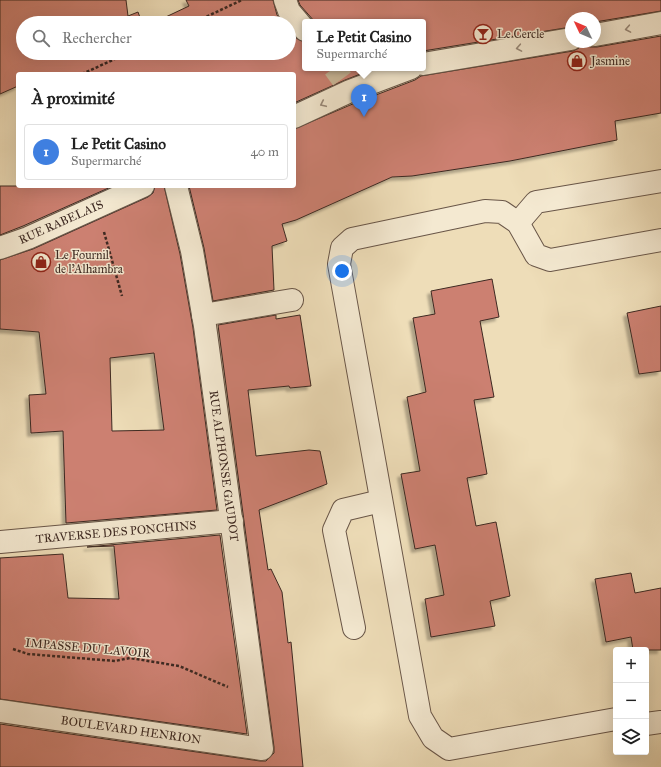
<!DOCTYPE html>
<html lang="fr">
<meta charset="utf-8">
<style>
body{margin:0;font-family:"IM FELL Great Primer",serif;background:#f6f6f6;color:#222}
.controls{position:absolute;right:12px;bottom:12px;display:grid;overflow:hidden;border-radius:4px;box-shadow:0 4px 16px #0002}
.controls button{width:36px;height:36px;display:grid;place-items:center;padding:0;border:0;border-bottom:1px solid #e0e0e0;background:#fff;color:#222;font:20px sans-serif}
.compass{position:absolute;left:565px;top:12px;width:36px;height:36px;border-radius:50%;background:#fff;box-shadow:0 4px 16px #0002;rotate:314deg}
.you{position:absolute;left:342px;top:271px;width:14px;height:14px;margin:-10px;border:3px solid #fff;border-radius:50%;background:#1a73e8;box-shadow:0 0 0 6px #1a73e833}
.badge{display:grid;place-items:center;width:26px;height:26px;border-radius:50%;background:#b45309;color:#fff;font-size:13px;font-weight:700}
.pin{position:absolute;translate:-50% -33px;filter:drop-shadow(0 1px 2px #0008)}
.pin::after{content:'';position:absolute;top:21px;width:14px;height:12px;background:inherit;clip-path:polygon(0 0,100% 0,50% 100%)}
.popup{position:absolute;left:302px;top:19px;width:124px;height:52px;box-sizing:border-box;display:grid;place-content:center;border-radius:4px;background:#fff;filter:drop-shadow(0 1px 3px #0005);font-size:13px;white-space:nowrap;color:#767676}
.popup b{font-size:15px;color:#222}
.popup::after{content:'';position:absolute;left:50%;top:100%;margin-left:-8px;border:8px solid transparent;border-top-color:#fff}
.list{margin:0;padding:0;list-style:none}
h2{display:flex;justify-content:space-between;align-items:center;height:52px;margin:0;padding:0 16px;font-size:17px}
h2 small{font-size:13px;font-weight:400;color:#767676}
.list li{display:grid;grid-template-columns:26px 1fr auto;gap:12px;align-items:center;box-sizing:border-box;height:56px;margin:0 8px 8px;padding:0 8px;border:1px solid #e0e0e0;border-radius:4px}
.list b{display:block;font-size:15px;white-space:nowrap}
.list p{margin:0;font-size:13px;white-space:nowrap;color:#767676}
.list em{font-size:13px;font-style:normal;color:#767676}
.icon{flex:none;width:22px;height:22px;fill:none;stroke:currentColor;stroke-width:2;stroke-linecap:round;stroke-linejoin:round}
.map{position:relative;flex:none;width:661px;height:767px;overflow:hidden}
.search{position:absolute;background:#fff;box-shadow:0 4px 16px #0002;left:16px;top:16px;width:280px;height:44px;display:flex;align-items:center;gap:10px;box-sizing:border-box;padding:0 14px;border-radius:22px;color:#767676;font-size:15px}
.panel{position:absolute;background:#fff;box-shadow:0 4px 16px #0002;left:16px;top:72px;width:280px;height:116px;border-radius:4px}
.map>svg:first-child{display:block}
</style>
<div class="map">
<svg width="661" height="767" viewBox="0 0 661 767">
<defs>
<filter id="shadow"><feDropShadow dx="-3.5" dy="3.5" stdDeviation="1" flood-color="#0004"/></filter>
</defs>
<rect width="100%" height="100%" fill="#eeddb8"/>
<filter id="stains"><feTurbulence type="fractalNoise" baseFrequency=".005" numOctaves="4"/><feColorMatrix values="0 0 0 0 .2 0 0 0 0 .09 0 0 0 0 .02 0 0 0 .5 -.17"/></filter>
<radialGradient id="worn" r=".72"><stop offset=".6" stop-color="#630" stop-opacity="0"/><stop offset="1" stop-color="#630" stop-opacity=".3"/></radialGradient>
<g fill="#cc8071" stroke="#3d2922" fill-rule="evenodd" filter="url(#shadow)">
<polygon points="0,0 126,0 128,16 138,12 142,23 23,23 23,53 289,53 289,30 296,38 305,42 305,68 376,68 345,80 294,103 294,74 18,74 18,86 0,94"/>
<polygon points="186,0 273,0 277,15 283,23 153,23 189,6"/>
<polygon points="298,0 661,0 661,11 595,22 595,18 571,18 571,27 423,51 423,22 315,22 300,5"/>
<polygon points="661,36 661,113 615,121 617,140 510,161 412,176 392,177 296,220 282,224 287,241 272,246 274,290 213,301 204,248 189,186 294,186 294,129 355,103 415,80 421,76 573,51 579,48 583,42 590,47 597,47"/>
<polygon points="0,186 113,186 23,226 0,235"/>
<path d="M155,186H164L180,254L193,328L217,510L66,523L63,431L31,433L29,395L46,394L39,332L0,329V260L33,249L148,197L153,193ZM154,353L164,430L112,431L110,358Z"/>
<polygon points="492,279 499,317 480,321 494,397 474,400 487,474 467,478 476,526 496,522 510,596 490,601 495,626 431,637 425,599 444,595 435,545 415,549 401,474 420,471 407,397 426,392 413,318 435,314 431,291"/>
<polygon points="661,306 661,371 639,374 627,313"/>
<polygon points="276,315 276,319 300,315 311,386 290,388 289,386 248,390 256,456 309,450 320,451 327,484 259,510 268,570 271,569 282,592 288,643 291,642 303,767 0,767 0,724 260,761 266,761 274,753 274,747 218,325"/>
<polygon points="220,535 247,734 0,699 0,558 63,554 68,598 119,599 114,546 87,547"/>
<polygon points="631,573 635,593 661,588 661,650 633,650 631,637 606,642 595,579"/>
</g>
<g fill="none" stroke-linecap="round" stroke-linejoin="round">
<polyline stroke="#cbb99a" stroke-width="22" stroke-dasharray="22 11" stroke-linecap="butt" points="334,68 342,79"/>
<defs>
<g id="minor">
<polyline points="285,0 289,11 305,30"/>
<polyline points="595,35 661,23"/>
<polyline points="423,64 571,39"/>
<polyline points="294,117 350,91 411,68"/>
<polyline points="518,223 536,202 661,181"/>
<polyline points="0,248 28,238 143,186"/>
<polyline points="203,315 292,300"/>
<polyline points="0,542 232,521"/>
<polyline points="354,628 334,530 343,510 381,501"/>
<polyline points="0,711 262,749 205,326 192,251 176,186"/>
<polyline points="616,719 449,749 433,738 420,716 339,264 342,248 352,239 485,211 502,212 518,223 536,255 550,260 661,240"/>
<polyline points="646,724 661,722"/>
</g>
</defs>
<use href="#minor" stroke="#695648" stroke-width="24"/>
<g stroke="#3d2922" stroke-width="2.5" stroke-dasharray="3 2" stroke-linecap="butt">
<polyline points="193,23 242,0"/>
<polyline points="82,74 128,53"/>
<polyline points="104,232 122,296"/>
<polyline points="13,649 28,654 115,661 130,658 179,666 228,687"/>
</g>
<use href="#minor" stroke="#f4e9d1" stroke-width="22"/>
</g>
<defs><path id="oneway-chevron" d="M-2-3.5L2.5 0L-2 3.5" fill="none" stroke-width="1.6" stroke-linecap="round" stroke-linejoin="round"/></defs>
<g stroke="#98897a">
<use href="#oneway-chevron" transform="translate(628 29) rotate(170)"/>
<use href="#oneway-chevron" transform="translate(519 48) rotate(170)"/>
<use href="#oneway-chevron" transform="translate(323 104) rotate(155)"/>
</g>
<defs>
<symbol id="bar-ring" viewBox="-11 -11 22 22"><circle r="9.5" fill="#f4e9d1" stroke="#8f2418" stroke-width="1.5"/><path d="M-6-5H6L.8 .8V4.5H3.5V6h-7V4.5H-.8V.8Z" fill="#8f2418"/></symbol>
<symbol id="shop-ring" viewBox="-11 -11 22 22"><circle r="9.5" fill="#f4e9d1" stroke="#8f2418" stroke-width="1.5"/><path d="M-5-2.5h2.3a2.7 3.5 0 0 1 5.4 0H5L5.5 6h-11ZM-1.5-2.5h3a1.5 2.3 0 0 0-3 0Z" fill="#8f2418"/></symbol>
</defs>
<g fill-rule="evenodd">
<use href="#bar-ring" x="472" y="23" width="22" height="22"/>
<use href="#shop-ring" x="566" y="50" width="22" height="22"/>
<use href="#shop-ring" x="30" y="251" width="22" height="22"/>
</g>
<g text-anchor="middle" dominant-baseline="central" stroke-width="3" stroke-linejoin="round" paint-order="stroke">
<g font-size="12" fill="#3d2922" stroke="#f4e9d1" text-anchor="start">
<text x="497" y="34">Le Cercle</text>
<text x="591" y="61">Jasmine</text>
<text x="55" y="255">Le Fournil<tspan x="55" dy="14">de l'Alhambra</tspan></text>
</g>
<g font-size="12" fill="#3d2922" stroke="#f4e9d1">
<text transform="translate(61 222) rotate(-24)">RUE RABELAIS</text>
<text transform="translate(224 466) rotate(82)">RUE ALPHONSE GAUDOT</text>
<text transform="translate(116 532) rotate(-5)">TRAVERSE DES PONCHINS</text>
<text transform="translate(88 648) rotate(5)">IMPASSE DU LAVOIR</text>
<text transform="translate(131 730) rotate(8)">BOULEVARD HENRION</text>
</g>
</g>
<rect width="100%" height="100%" filter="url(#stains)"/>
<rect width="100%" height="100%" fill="url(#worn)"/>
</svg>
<div class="controls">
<button>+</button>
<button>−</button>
<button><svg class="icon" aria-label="layers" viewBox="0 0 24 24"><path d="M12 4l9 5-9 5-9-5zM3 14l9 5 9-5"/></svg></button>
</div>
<svg class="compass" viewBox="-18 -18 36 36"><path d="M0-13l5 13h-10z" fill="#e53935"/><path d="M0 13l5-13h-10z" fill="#767676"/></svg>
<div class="you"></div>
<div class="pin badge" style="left:364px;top:117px;background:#3f7fe0">1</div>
<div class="popup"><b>Le Petit Casino</b>Supermarché</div>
<div class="search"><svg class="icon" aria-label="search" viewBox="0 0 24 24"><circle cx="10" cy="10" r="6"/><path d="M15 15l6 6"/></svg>Rechercher</div>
<section class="panel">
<h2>À proximité<small></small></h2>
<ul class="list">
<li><span class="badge" style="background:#3f7fe0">1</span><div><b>Le Petit Casino</b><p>Supermarché</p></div><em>40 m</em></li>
</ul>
</section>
</div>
